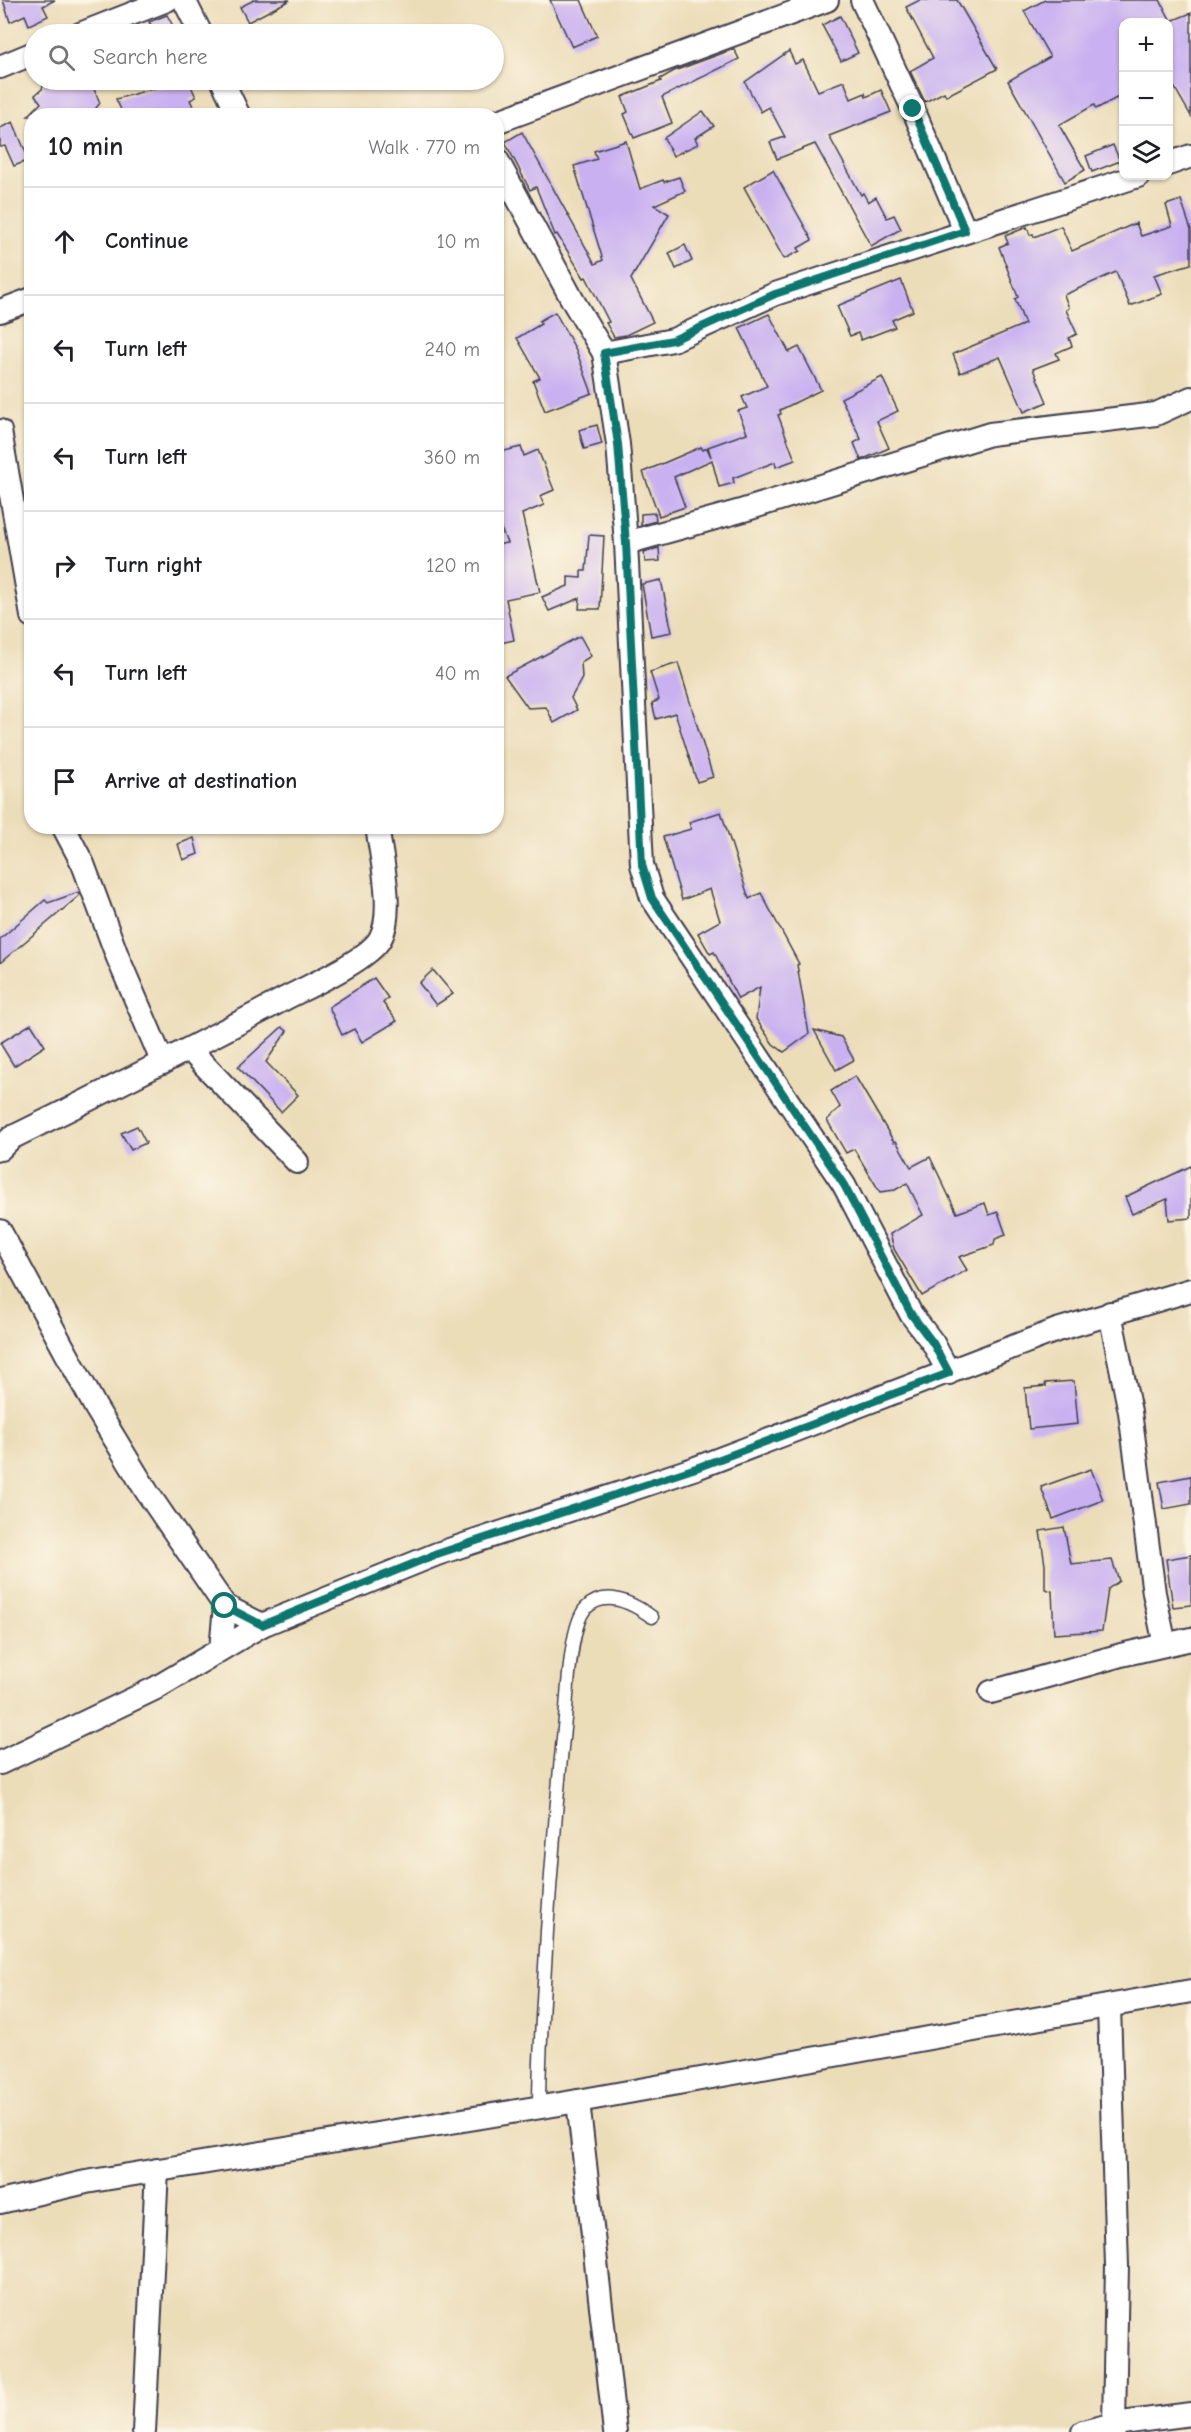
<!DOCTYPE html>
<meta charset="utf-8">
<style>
body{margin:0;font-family:"Comic Neue",sans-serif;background:#f6f6f6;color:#202124}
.controls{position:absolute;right:18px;top:18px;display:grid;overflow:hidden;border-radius:12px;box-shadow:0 2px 4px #0004}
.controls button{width:54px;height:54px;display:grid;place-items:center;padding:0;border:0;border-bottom:2px solid #e0e0e0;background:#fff;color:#202124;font:30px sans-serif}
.stop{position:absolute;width:18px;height:18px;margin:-14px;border:4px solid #0f766e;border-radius:50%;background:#fff}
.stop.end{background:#0f766e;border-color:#fff;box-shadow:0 2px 6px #0008}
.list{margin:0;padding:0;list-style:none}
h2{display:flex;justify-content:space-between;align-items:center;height:78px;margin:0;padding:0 24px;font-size:26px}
h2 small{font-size:20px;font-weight:400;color:#757577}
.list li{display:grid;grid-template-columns:39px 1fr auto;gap:18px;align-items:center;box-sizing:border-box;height:108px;padding:0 24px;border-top:2px solid #e0e0e0}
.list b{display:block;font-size:22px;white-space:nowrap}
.list em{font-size:20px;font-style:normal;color:#757577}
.icon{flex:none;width:33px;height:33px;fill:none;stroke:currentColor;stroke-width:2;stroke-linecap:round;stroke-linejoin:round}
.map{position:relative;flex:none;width:1191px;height:2432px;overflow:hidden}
.search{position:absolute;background:#fff;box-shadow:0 2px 4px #0004;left:24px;top:24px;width:480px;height:66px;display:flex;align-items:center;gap:15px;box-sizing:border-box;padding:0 21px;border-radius:33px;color:#757577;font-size:22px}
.panel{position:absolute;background:#fff;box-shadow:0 2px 4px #0004;left:24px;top:108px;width:480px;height:726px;border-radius:24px}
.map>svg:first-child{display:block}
</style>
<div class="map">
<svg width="1191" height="2432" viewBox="0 0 1191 2432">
<rect width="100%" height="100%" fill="#fcf5e5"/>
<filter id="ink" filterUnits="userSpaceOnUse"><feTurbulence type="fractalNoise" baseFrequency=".0167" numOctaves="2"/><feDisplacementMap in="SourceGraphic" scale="12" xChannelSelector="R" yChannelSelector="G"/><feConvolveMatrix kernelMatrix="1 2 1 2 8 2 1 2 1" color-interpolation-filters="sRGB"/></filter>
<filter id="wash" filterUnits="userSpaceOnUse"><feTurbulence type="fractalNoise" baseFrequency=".008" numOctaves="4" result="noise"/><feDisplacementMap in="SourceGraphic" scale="24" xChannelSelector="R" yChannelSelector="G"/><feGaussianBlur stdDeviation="1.35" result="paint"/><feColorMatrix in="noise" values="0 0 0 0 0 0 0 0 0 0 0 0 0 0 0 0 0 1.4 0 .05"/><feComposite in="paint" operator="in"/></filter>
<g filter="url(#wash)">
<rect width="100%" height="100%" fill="#ecddb9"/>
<g id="blocks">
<g fill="#c9b1f1">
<polygon points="3,0 55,0 43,6 48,16 29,25 25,15 10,22"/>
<polygon points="254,0 290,0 248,22 240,7"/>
<polygon points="550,0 581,0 597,36 572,47"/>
<polygon points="920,0 957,0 997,69 946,96 944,92 925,102 910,71 933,58 906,7"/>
<polygon points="1045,0 1160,0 1171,21 1191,13 1191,116 1168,76 1168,22 1124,22 1124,94 1096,109 1094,105 1059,125 1085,170 1065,182 1008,81 1050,57 1024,11"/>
<polygon points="167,15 173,26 161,34 157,34 149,22"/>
<polygon points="840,16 858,53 841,61 822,25"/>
<polygon points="734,49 739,59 662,97 672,123 634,138 624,114 628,112 622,97 661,81 660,79 674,71"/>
<polygon points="789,51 795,64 803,60 818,91 844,81 851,99 865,93 866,97 881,90 891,112 829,136 861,195 863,193 868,202 876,197 887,218 894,215 901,229 871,246 815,144 777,159 770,142 785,137 769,107 761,112 745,82"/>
<polygon points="45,80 90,80 100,103 90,116 28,116 41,103 35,95 42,89"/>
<polygon points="161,80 188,80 196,97 190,100 198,116 124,116 116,99 163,86"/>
<polygon points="703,111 714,126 695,138 698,144 673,156 664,138"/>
<polygon points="13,122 29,160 14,166 5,146 0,147 0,128"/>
<polygon points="522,132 595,264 603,260 574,166 597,159 594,151 626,141 640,189 663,180 664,182 679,177 685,191 654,205 669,214 631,279 653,322 626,335 614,337 606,323 609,322 586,277 584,278 557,234 555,235 536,187 530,190 505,142"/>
<polygon points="1113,145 1120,161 1092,172 1086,156"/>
<polygon points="773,170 812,240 798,248 800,251 784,259 744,187"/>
<polygon points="1181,200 1191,230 1191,264 1154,275 1162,294 1130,306 1116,272 1064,295 1069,308 1066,310 1077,334 1069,338 1072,346 1056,353 1059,359 1033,369 1047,402 1024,412 1000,357 960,373 953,354 1025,324 1015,299 1018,297 999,247 1008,243 1005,236 1027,227 1030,235 1033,234 1034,237 1061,226 1072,251 1136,223 1141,236 1172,226 1166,205"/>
<polygon points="685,245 692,261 676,269 669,253"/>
<polygon points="901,280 913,311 892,320 895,327 861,340 858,333 850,336 837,306"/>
<polygon points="555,312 576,350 592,393 545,411 533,381 540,378 517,338 541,324 539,321"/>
<polygon points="769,314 789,352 799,347 821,390 780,410 781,414 778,415 795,460 776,467 775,462 733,478 734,483 719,487 712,460 674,477 685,507 659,516 643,472 701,447 703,450 707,448 711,457 708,447 747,433 738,411 747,408 742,397 767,386 739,328"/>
<polygon points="882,377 898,411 877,421 889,448 861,460 854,443 861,439 841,398"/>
<polygon points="597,425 602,444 584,449 579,430"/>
<polygon points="521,447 524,456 538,450 554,490 540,496 544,505 522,514 540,592 506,599 514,640 496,644 496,545 507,543 496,517 496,453"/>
<polygon points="655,513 656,521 641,525 641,514"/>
<polygon points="589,535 604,536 600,609 579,609 580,598 549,611 542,597 568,586 568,577 581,578 581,571 586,571"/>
<polygon points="659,548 660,561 645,562 644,552"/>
<polygon points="661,580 672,632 651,636 642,584"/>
<polygon points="580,636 591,656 581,662 582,678 571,698 577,710 554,723 546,707 528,708 505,676"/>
<polygon points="678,663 713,777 697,782 675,713 656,719 652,703 659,700 650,672"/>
<polygon points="721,812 749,899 761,893 799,964 797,965 809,1034 784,1052 773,1044 756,1019 760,987 738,999 714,952 710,954 698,933 720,921 710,889 682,900 663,837 691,829 689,822"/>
<polygon points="194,838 198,854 183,860 178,844"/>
<polygon points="79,892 80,895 0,963 0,939 45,900 48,903"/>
<polygon points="433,970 453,994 436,1005 419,983"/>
<polygon points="374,978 388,998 383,1003 397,1021 362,1042 354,1029 342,1035 329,1007"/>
<polygon points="31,1024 45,1046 14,1066 0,1043"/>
<polygon points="282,1027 287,1031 266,1062 298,1095 281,1112 238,1067"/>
<polygon points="814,1030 841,1037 854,1060 836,1070"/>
<polygon points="855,1076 894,1142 896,1141 911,1167 930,1157 957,1213 985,1203 989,1215 998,1212 1006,1235 995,1239 994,1245 959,1257 967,1270 922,1296 894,1249 890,1234 923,1215 907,1183 895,1190 880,1192 854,1149 846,1153 827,1120 840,1107 831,1091"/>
<polygon points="137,1126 146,1143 131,1150 121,1133"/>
<polygon points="1191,1166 1191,1218 1169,1220 1167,1199 1132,1214 1125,1197"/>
<polygon points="1074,1381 1078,1424 1029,1429 1025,1388 1046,1386 1045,1383"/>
<polygon points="1091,1469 1103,1500 1053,1519 1041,1487"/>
<polygon points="1191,1476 1191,1504 1164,1509 1159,1482"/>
<polygon points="1064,1527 1071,1564 1112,1560 1119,1581 1108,1589 1102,1631 1054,1634 1052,1591 1045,1589 1045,1565 1040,1531"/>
<polygon points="1191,1555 1191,1605 1173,1607 1166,1559"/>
</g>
</g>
</g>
<g filter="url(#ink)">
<use href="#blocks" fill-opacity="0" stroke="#403e4e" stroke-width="1.5"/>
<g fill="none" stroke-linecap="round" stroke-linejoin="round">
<defs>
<path id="service" d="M539,2108C539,2049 544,1990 547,1931C552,1857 558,1783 566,1709C568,1686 571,1623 586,1608C606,1588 634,1604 652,1617"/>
<g id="minor">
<polyline points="184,0 201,34"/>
<polyline points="862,0 913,109 965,231"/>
<polyline points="80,34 167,0"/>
<polyline points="0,67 34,53"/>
<polyline points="222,80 239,116"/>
<polyline points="496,122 827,0"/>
<polyline points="496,158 573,301 604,353 618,444 626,543 642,865 652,898 844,1185 911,1314 933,1343 949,1373"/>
<polyline points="1168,164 1191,156"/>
<polyline points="0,311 32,299"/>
<polyline points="604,353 673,340 775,294 1138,176"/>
<polyline points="0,431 32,616"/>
<polyline points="626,543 744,510 990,434 1156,414 1191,398"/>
<polyline points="63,826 83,864 118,958 163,1063"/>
<polyline points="189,1049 297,1162"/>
<path d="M0,1149L11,1138C103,1093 194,1047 284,999C307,987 368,960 380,939C395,913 381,856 377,826"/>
<polyline points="0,1231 96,1408 147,1492 225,1606 262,1625"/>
<polyline points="1110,1313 1130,1412 1154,1593 1165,1645"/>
<polyline points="221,1649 225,1606"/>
<polyline points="991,1692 1121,1655 1191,1639"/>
<polyline points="0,1763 156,1688 262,1625 437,1554 696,1468 1057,1330 1191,1290"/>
<polyline points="1109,2006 1117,2266 1114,2424 1191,2414"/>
<polyline points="578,2101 1191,1991"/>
<polyline points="0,2202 86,2182 578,2101 615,2432"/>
<polyline points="144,2432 157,2170"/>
<polyline points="1083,2432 1114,2424 1114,2432"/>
</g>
</defs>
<use href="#service" stroke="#403e4e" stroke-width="15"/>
<use href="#minor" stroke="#403e4e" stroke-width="26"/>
<use href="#service" stroke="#fff" stroke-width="12"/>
<use href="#minor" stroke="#fff" stroke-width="22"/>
</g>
</g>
<g fill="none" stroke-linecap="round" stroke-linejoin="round" filter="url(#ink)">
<polyline stroke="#0f766e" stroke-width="8" points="225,1606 262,1625 437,1554 696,1468 949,1373 933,1343 911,1314 844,1185 652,898 642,865 626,543 618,444 604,353 673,340 775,294 965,231 913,109"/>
</g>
</svg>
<div class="controls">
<button>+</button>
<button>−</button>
<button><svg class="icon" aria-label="layers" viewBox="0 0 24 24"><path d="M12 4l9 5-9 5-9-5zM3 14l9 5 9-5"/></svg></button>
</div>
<div class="stop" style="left:225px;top:1606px"></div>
<div class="stop end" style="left:913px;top:109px"></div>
<div class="search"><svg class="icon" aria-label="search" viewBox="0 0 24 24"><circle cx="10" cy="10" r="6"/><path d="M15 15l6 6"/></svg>Search here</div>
<section class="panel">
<h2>10 min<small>Walk · 770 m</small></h2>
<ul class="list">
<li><svg class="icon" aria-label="ahead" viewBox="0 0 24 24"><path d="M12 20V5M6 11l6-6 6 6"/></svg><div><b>Continue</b></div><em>10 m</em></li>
<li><svg class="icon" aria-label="left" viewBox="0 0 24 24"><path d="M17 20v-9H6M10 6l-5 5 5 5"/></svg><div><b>Turn left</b></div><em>240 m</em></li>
<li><svg class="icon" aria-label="left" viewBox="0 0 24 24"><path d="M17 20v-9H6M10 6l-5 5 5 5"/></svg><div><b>Turn left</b></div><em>360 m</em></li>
<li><svg class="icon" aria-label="right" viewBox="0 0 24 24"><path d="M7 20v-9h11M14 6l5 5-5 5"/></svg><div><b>Turn right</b></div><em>120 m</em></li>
<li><svg class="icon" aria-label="left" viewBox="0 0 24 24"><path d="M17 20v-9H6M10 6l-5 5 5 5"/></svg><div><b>Turn left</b></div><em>40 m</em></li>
<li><svg class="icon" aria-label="arrive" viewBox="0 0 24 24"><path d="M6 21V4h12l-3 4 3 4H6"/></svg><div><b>Arrive at destination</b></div></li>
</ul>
</section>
</div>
